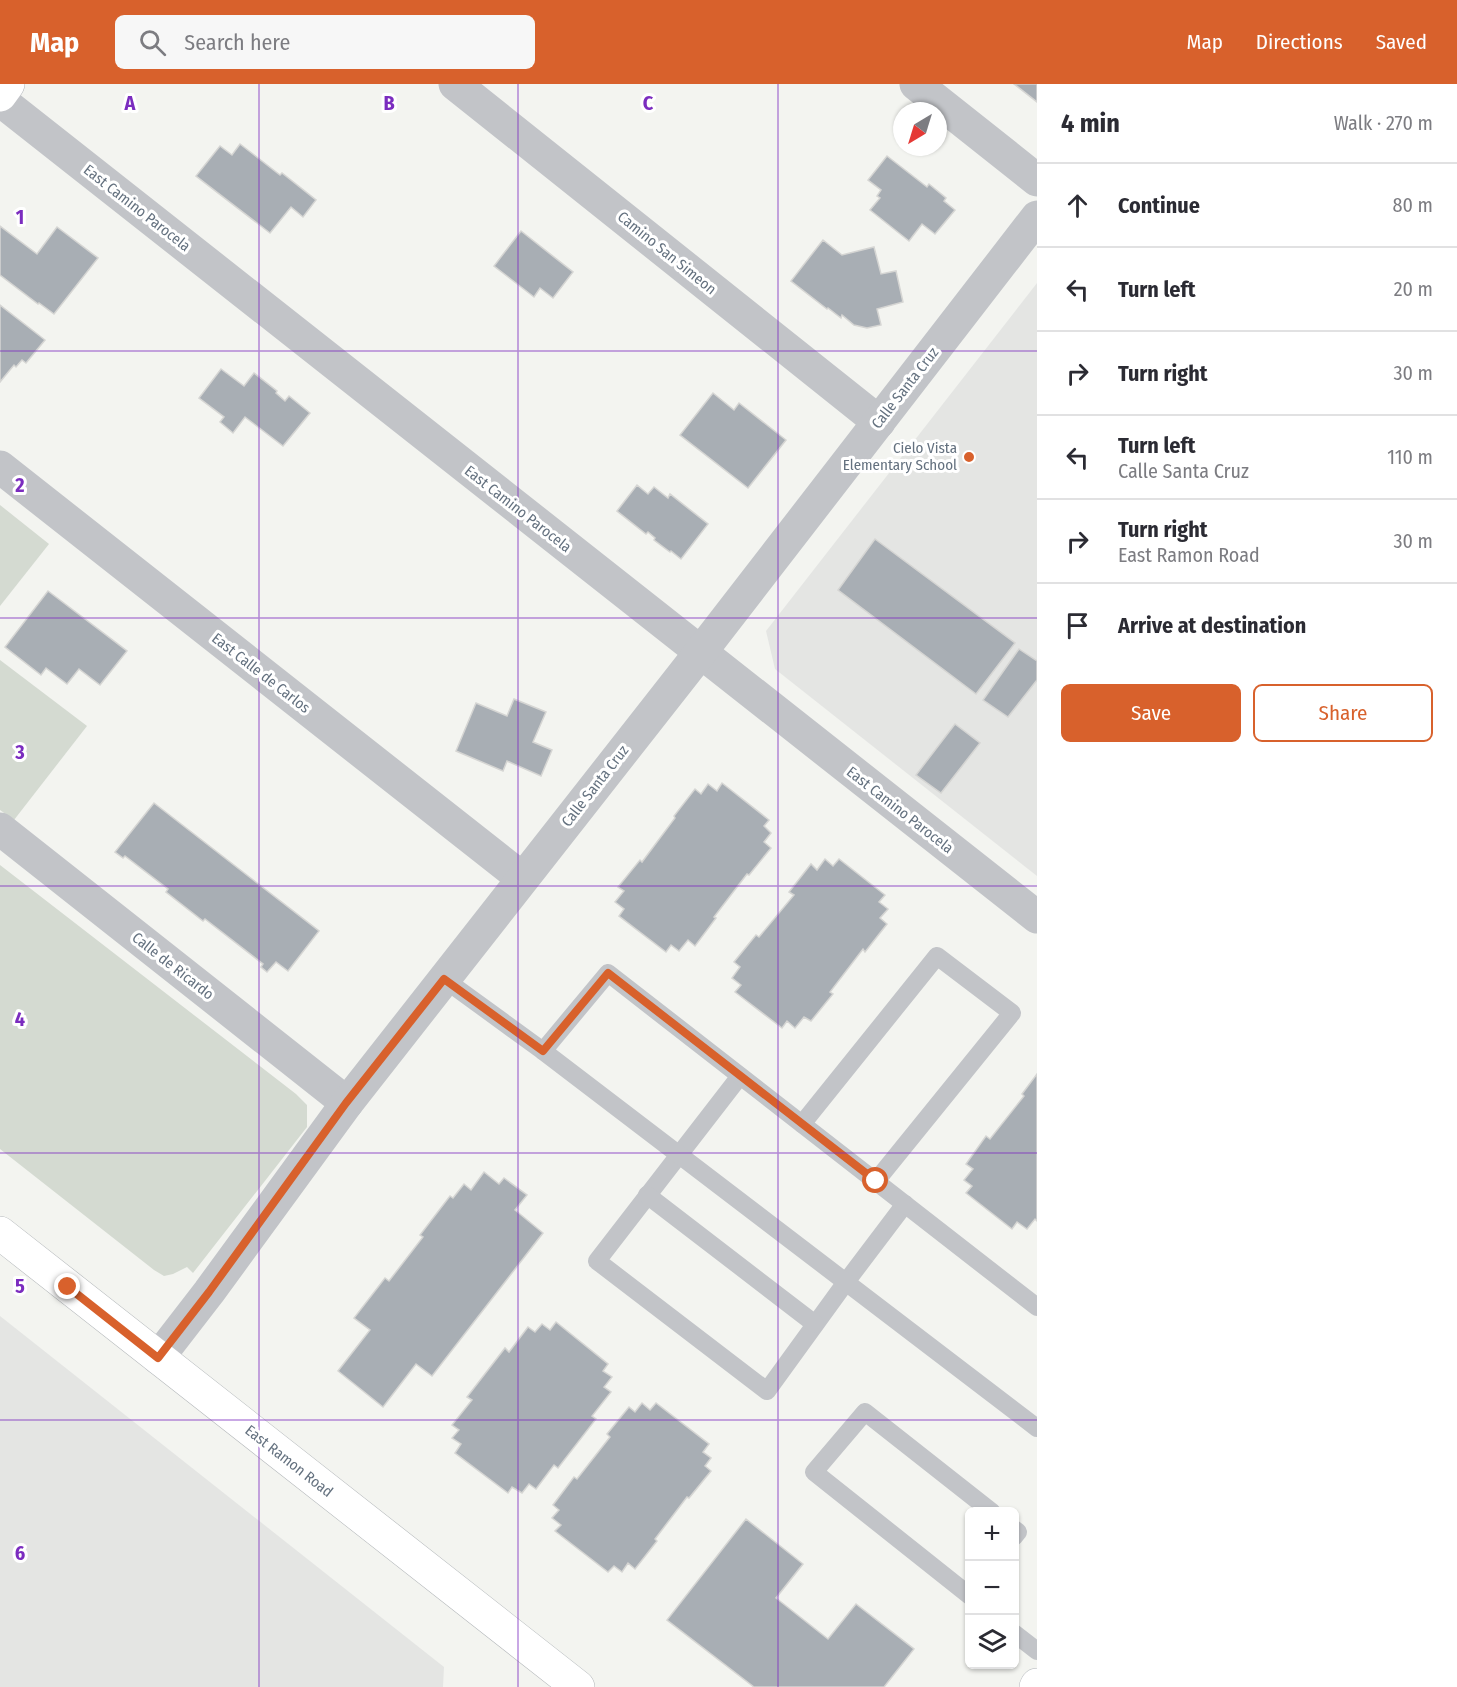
<!DOCTYPE html>
<meta charset="utf-8">
<style>
body{margin:0;font-family:"Fira Sans Condensed",sans-serif;background:#f7f7f7;color:#2b2b33}
.controls{position:absolute;right:18px;bottom:18px;display:grid;overflow:hidden;border-radius:9px;box-shadow:0 2px 4px #0004}
.controls button{width:54px;height:54px;display:grid;place-items:center;padding:0;border:0;border-bottom:2px solid #e1e1e2;background:#fff;color:#2b2b33;font:30px sans-serif}
.compass{position:absolute;left:893px;top:18px;width:54px;height:54px;border-radius:50%;background:#fff;box-shadow:0 2px 4px #0004;rotate:218deg}
.stop{position:absolute;width:18px;height:18px;margin:-14px;border:4px solid #d8612c;border-radius:50%;background:#fff}
.stop.end{background:#d8612c;border-color:#fff;box-shadow:0 2px 6px #0008}
.list{margin:0;padding:0;list-style:none}
h2{display:flex;justify-content:space-between;align-items:center;height:78px;margin:0;padding:0 24px;font-size:26px}
h2 small{font-size:20px;font-weight:400;color:#7c7c81}
.list li{display:grid;grid-template-columns:39px 1fr auto;gap:18px;align-items:center;box-sizing:border-box;height:84px;padding:0 24px;border-top:2px solid #e1e1e2}
.list b{display:block;font-size:22px;white-space:nowrap}
.list p{margin:0;font-size:20px;white-space:nowrap;color:#7c7c81}
.list em{font-size:20px;font-style:normal;color:#7c7c81}
.actions{display:flex;gap:12px;padding:18px 24px}
.actions a{flex:1;padding:14px 0;border:2px solid #d8612c;border-radius:9px;text-align:center;font-size:21px;color:#d8612c}
.actions .main{background:#d8612c;color:#fff}
.icon{flex:none;width:33px;height:33px;fill:none;stroke:currentColor;stroke-width:2;stroke-linecap:round;stroke-linejoin:round}
.map{position:relative;flex:none;width:1037px;height:1603px;overflow:hidden}
header{display:flex;align-items:center;gap:36px;box-sizing:border-box;height:84px;padding:0 30px;background:#d8612c;color:#fff}
header strong{font-size:28px}
nav{display:flex;gap:33px;margin-inline-start:auto;font-size:21px}
.search{width:420px;height:54px;background:#f7f7f7;display:flex;align-items:center;gap:15px;box-sizing:border-box;padding:0 21px;border-radius:9px;color:#7c7c81;font-size:22px}
main{display:flex}
aside{flex:1;background:#fff}
.map>svg:first-child{display:block}
</style>
<header>
<strong>Map</strong>
<div class="search"><svg class="icon" aria-label="search" viewBox="0 0 24 24"><circle cx="10" cy="10" r="6"/><path d="M15 15l6 6"/></svg>Search here</div>
<nav><a>Map</a><a>Directions</a><a>Saved</a></nav>
</header>
<main>
<div class="map">
<svg width="1037" height="1603" viewBox="0 0 1037 1603">
<rect width="100%" height="100%" fill="#f3f4f0"/>
<g fill="#e4e5e3">
<polygon points="1037,199 1037,792 775,585 766,547"/>
<polygon points="0,1232 444,1583 443,1603 0,1603"/>
</g>
<g fill="#d4dad1">
<polygon points="0,421 49,460 0,522"/>
<polygon points="0,576 87,642 14,736 0,726"/>
<polygon points="0,781 296,1010 307,1021 307,1043 193,1189 187,1183 173,1190 164,1192 154,1186 0,1065"/>
</g>
<g fill="#a8aeb4" stroke="#d5d5d3" stroke-width="1.5">
<polygon points="1014,0 1037,0 1037,18"/>
<polygon points="240,60 280,91 282,89 316,116 303,133 291,123 270,149 196,92 220,62 232,71"/>
<polygon points="887,72 927,103 929,100 946,114 944,117 955,126 935,150 922,140 909,157 870,126 880,114 877,112 881,106 868,96"/>
<polygon points="0,142 37,170 57,143 98,174 54,230 39,219 38,220 0,191"/>
<polygon points="521,147 573,188 553,214 540,204 534,213 494,182"/>
<polygon points="823,156 842,171 874,163 881,190 896,187 903,218 877,225 881,241 867,244 854,241 842,231 841,234 828,224 827,225 791,197"/>
<polygon points="0,221 45,256 26,279 22,276 16,283 14,281 0,298"/>
<polygon points="221,285 244,302 254,289 277,307 276,309 285,317 289,312 310,329 283,362 245,333 233,349 220,338 224,333 199,314"/>
<polygon points="713,309 734,326 739,319 786,356 748,404 680,351"/>
<polygon points="637,401 648,410 654,403 668,414 670,410 708,440 681,475 671,467 670,468 654,456 655,454 648,448 646,450 617,427"/>
<polygon points="875,455 1015,559 976,610 838,506"/>
<polygon points="48,507 127,567 100,601 79,585 67,600 46,584 41,591 5,563"/>
<polygon points="1019,565 1037,577 1037,596 1008,633 983,616"/>
<polygon points="514,615 546,628 533,658 552,666 541,692 507,677 503,687 456,667 476,619 507,632"/>
<polygon points="955,640 980,659 941,709 916,691"/>
<polygon points="722,699 769,736 764,742 771,749 764,758 771,764 749,791 747,790 714,833 716,834 695,862 688,856 679,867 671,861 666,868 619,832 624,825 615,818 624,807 618,803 640,776 642,778 675,734 674,732 695,705 701,710 708,700 717,707"/>
<polygon points="154,719 319,847 288,887 276,878 267,888 261,883 263,880 205,835 203,837 166,808 168,805 125,772 123,774 115,768"/>
<polygon points="825,775 833,782 839,775 885,811 879,818 888,825 880,834 887,840 865,868 863,865 830,908 833,910 811,937 804,933 795,944 787,937 782,944 735,908 741,901 732,894 740,883 734,878 756,851 759,853 794,811 789,808 811,780 817,786"/>
<polygon points="1037,990 1037,1137 1035,1135 1027,1145 1017,1138 1012,1145 966,1109 972,1102 964,1096 973,1085 966,1080 986,1052 990,1055 1024,1012 1022,1010"/>
<polygon points="484,1088 499,1100 504,1094 527,1111 515,1126 543,1149 432,1292 416,1280 383,1323 338,1287 370,1246 354,1234 385,1194 389,1197 423,1153 420,1151 450,1112 453,1114 464,1100 471,1106"/>
<polygon points="556,1238 608,1280 603,1287 612,1293 604,1303 611,1308 592,1332 596,1335 558,1384 554,1381 536,1405 529,1400 522,1409 512,1403 508,1409 455,1369 461,1360 452,1354 459,1346 452,1341 472,1316 467,1313 505,1264 509,1268 528,1243 535,1248 542,1240 550,1246"/>
<polygon points="642,1319 650,1326 656,1319 709,1360 703,1368 711,1374 705,1382 711,1387 689,1414 687,1413 655,1455 657,1457 635,1485 628,1479 622,1488 614,1482 608,1488 555,1447 561,1441 552,1434 559,1426 553,1421 574,1393 577,1395 610,1353 607,1350 629,1323 635,1328"/>
<polygon points="746,1435 803,1480 776,1514 828,1555 856,1520 914,1565 884,1603 754,1603 667,1536"/>
</g>
<g fill="none" stroke-linecap="round" stroke-linejoin="round">
<defs>
<g id="secondary">
<polyline points="0,11 8,0"/>
<polyline points="1036,1603 1037,1601"/>
</g>
<polyline id="primary" points="0,1149 578,1603"/>
</defs>
<use href="#secondary" stroke="#b2b6ba" stroke-width="34"/>
<use href="#primary" stroke="#b2b6b9" stroke-width="34"/>
<g stroke="#c2c4c8" stroke-width="18">
<polyline points="444,895 543,967"/>
<polyline points="740,992 597,1177 767,1307 846,1198 905,1120"/>
<polyline points="802,1040 937,872 1012,929 876,1097"/>
<polyline points="647,1111 815,1240"/>
<polyline points="1037,1223 608,889 543,967 1037,1344"/>
<polyline points="1014,1445 1018,1448 1014,1453"/>
<polyline points="970,1512 814,1388 865,1328 992,1428"/>
<polyline points="1014,1549 1037,1567"/>
</g>
<g stroke="#c2c4c8" stroke-width="33">
<polyline points="455,0 879,338"/>
<polyline points="916,0 1037,96"/>
<polyline points="0,16 1037,833"/>
<polyline points="0,383 522,794"/>
<polyline points="0,745 347,1019"/>
<polyline points="158,1274 209,1208 347,1019 700,569 1037,133"/>
</g>
<use href="#secondary" stroke="#fff" stroke-width="33"/>
<use href="#primary" stroke="#fff" stroke-width="33"/>
</g>
<g fill="none" stroke-linecap="round" stroke-linejoin="round">
<polyline stroke="#d8612c" stroke-width="8" points="68,1203 158,1274 209,1208 346,1019 444,895 543,967 608,889 876,1097"/>
</g>
<path fill="none" stroke="#7b2cbf" stroke-width="1.5" stroke-opacity="0.55" d="M259,0V1603M518,0V1603M778,0V1603M0,267H1037M0,534H1037M0,802H1037M0,1069H1037M0,1336H1037"/>
<circle fill="#d8612c" stroke="#fff" stroke-width="2" cx="969" cy="373" r="6"/>
<g text-anchor="middle" dominant-baseline="central" stroke-width="6" stroke-linejoin="round" paint-order="stroke">
<g font-size="15" fill="#64717f" stroke="#fff">
<text transform="translate(137 124) rotate(38)">East Camino Parocela</text>
<text transform="translate(667 169) rotate(39)">Camino San Simeon</text>
<text transform="translate(905 304) rotate(-52)">Calle Santa Cruz</text>
<text transform="translate(518 425) rotate(38)">East Camino Parocela</text>
<text transform="translate(261 589) rotate(38)">East Calle de Carlos</text>
<text transform="translate(595 702) rotate(-52)">Calle Santa Cruz</text>
<text transform="translate(900 726) rotate(38)">East Camino Parocela</text>
<text transform="translate(173 882) rotate(38)">Calle de Ricardo</text>
<text transform="translate(289 1377) rotate(38)">East Ramon Road</text>
</g>
<g font-size="15" fill="#64717f" stroke="#fff" text-anchor="end">
<text x="957" y="364">Cielo Vista<tspan x="957" dy="17">Elementary School</tspan></text>
</g>
</g>
<g font-size="20" text-anchor="middle" font-weight="bold" fill="#7b2cbf" stroke="#fff" stroke-width="6" stroke-linejoin="round" paint-order="stroke">
<text x="130" y="26">A</text>
<text x="389" y="26">B</text>
<text x="648" y="26">C</text>
<text x="20" y="140">1</text>
<text x="20" y="408">2</text>
<text x="20" y="675">3</text>
<text x="20" y="942">4</text>
<text x="20" y="1209">5</text>
<text x="20" y="1476">6</text>
</g>
</svg>
<div class="controls">
<button>+</button>
<button>−</button>
<button><svg class="icon" aria-label="layers" viewBox="0 0 24 24"><path d="M12 4l9 5-9 5-9-5zM3 14l9 5 9-5"/></svg></button>
</div>
<svg class="compass" viewBox="-18 -18 36 36"><path d="M0-13l5 13h-10z" fill="#e53935"/><path d="M0 13l5-13h-10z" fill="#7c7c81"/></svg>
<div class="stop" style="left:876px;top:1097px"></div>
<div class="stop end" style="left:68px;top:1203px"></div>
</div>
<aside>
<h2>4 min<small>Walk · 270 m</small></h2>
<ul class="list">
<li><svg class="icon" aria-label="ahead" viewBox="0 0 24 24"><path d="M12 20V5M6 11l6-6 6 6"/></svg><div><b>Continue</b></div><em>80 m</em></li>
<li><svg class="icon" aria-label="left" viewBox="0 0 24 24"><path d="M17 20v-9H6M10 6l-5 5 5 5"/></svg><div><b>Turn left</b></div><em>20 m</em></li>
<li><svg class="icon" aria-label="right" viewBox="0 0 24 24"><path d="M7 20v-9h11M14 6l5 5-5 5"/></svg><div><b>Turn right</b></div><em>30 m</em></li>
<li><svg class="icon" aria-label="left" viewBox="0 0 24 24"><path d="M17 20v-9H6M10 6l-5 5 5 5"/></svg><div><b>Turn left</b><p>Calle Santa Cruz</p></div><em>110 m</em></li>
<li><svg class="icon" aria-label="right" viewBox="0 0 24 24"><path d="M7 20v-9h11M14 6l5 5-5 5"/></svg><div><b>Turn right</b><p>East Ramon Road</p></div><em>30 m</em></li>
<li><svg class="icon" aria-label="arrive" viewBox="0 0 24 24"><path d="M6 21V4h12l-3 4 3 4H6"/></svg><div><b>Arrive at destination</b></div></li>
</ul>
<div class="actions"><a class="main">Save</a><a>Share</a></div>
</aside>
</main>
